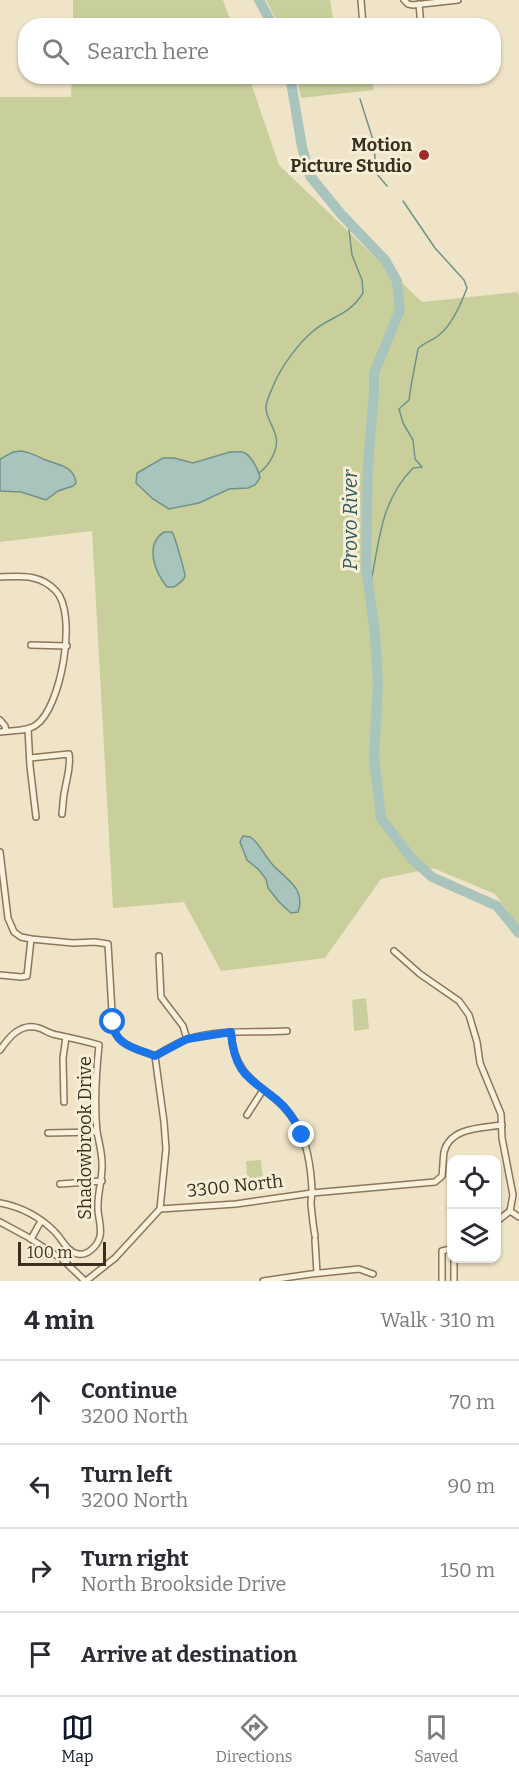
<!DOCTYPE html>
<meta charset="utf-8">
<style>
body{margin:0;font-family:Bitter,serif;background:#f7f7f7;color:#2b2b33}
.controls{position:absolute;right:18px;bottom:18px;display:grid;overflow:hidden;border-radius:12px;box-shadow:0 2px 4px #0004}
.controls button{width:54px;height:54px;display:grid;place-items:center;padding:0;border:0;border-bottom:2px solid #e1e1e2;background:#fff;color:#2b2b33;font:30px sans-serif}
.scale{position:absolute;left:18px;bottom:15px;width:88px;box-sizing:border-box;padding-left:6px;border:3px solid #3d2e20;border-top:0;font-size:16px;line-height:21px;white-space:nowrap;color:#3d2e20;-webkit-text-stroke:4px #f7eed8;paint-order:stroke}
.stop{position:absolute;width:18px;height:18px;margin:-14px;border:4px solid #1a73e8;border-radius:50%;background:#fff}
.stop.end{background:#1a73e8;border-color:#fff;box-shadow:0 2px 6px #0008}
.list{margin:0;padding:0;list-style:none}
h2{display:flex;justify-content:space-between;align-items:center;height:78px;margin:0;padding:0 24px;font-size:26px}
h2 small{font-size:20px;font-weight:400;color:#7c7c81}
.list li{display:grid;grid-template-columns:39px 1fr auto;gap:18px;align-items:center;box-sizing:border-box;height:84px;padding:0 24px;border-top:2px solid #e1e1e2}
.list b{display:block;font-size:22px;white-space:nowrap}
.list p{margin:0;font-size:20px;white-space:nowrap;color:#7c7c81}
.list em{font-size:20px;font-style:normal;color:#7c7c81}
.icon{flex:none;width:33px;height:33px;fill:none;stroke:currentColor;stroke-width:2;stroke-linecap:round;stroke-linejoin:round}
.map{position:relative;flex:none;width:519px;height:1281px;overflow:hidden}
.search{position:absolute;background:#fff;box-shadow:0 2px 4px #0004;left:18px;right:18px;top:18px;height:66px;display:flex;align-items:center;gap:15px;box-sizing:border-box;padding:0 21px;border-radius:24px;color:#7c7c81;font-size:22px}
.sheet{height:414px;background:#fff}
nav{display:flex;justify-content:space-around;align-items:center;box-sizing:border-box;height:84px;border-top:2px solid #e1e1e2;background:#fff;font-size:16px;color:#7c7c81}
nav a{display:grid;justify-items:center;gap:3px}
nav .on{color:#111827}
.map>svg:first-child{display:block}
</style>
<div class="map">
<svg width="519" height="1281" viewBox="0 0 519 1281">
<rect width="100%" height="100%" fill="#f0e4c8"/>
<g fill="#c9cf9b">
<polygon points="73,0 223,0 232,25 73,25"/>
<polygon points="266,0 330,0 334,25 279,25"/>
<polygon points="72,77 249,77 279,165 422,302 518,292 519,298 519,926 495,894 433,868 381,879 325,958 221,971 184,902 113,908 92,531 0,542 0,97 71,97"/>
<polygon points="297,77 371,77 374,90 301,98"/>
<polygon points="366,998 369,1029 354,1031 352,1000"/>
<polygon points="261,1160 264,1191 248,1192 246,1161"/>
</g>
<g fill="#a9c4bc" stroke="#6f938a" stroke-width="1.5">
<path d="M21,451C30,452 35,455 43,459C57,465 74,465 76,483L73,486L58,491L46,500L21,492L0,491V459L13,452Z"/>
<path d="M230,452C235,452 241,451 245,453C252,457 259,471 260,478L255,485L248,488L229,489L199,503L169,509L153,499L136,483L137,473L163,458H174L193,463Z"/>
<path d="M164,532H172C175,536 185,573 185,576C184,581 178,584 174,587H167C155,572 144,545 164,532Z"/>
<path d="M243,836L250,837L254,840C261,847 265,856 272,864C284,878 307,888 298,912L291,913L279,902L268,888L266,879L258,869L247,860L240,842Z"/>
</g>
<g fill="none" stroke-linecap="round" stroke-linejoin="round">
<g stroke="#6f938a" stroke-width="1.5">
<polyline points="360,99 374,143 376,173 387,186"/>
<path d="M259,473C269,466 279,449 276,437C274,426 265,417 266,406C267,399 271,391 274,384C281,367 298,344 312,332C330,316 348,317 363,293L362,280L352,255L348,221"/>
<path d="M369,590C380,545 378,504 413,468L422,467L415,459L413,440L403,423L399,409L409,400L411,386L418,349C423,343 432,341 439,335C452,325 461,304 467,288L464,280L435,248L403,201"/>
</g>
<g stroke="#a9c4bc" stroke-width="10">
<polyline points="259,0 273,26"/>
<polyline points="290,76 302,147 310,176 341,214 385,260 397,281 400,310 374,373 374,393 368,464 366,567 375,634 378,683 374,757 381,818 412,859 432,877 497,906 519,933"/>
</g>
<defs>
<g id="minor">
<polyline points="361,0 363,26"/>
<polyline points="404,0 408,4 413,5 458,0"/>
<polyline points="419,4 421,26"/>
<path d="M0,577C21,576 40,574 56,591C78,614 61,708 36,725C26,732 11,730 0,732"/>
<polyline points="31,645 67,646"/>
<polyline points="0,720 5,726 6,731"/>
<polyline points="28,729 30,766 36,817"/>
<path d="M30,758L69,754C71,767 67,777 65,789C63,797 63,806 62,814"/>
<path d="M0,852L8,918L14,932L21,937L31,939L73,943L95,942L108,944L113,1029C119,1046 140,1050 155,1056C166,1050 177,1042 188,1039C220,1029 254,1033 287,1031"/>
<polyline points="394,951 420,974 459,1001 469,1015 477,1042 480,1063 501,1114 502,1138 513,1195 510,1211 496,1222"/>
<polyline points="159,956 161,997 183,1026 187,1039"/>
<polyline points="0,975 21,977 27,976 31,939"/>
<path d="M231,1032C235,1090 276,1084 298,1127C308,1146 311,1168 312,1190C312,1195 311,1199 311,1204C312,1214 313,1225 315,1236"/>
<path d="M0,1050C9,1037 21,1022 39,1028C45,1030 50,1034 57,1035C71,1038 85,1041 99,1045C96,1074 94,1103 97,1132C99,1142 102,1153 102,1163C103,1179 97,1193 98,1209C98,1217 102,1227 100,1236C98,1245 88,1256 78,1254C67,1252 62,1239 55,1232C40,1217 21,1207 0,1203"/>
<polyline points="64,1102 63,1058 66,1037"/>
<polyline points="247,1115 263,1090"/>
<polyline points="48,1133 97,1132"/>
<polyline points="60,1184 102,1181"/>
<path d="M160,1209L236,1204L312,1193L435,1182L442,1176C443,1168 443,1159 444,1152C450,1127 482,1128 502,1125"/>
<polyline points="510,1211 519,1217"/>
<polyline points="0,1222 26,1236 62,1259 85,1281"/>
<polyline points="31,1239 41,1221"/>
<polyline points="315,1240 317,1273"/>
<polyline points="86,1281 115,1258 160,1209 166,1149 164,1122 155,1056"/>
<polyline points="263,1281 311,1274 359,1269 373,1274"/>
<polyline points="442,1281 442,1251 450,1249 452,1246"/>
<polyline points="454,1281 454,1258"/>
</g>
</defs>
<use href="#minor" stroke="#8d765c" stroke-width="8"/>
<use href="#minor" stroke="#faf1dc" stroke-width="5"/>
</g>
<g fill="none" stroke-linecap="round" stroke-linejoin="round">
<path stroke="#1a73e8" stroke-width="8" d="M113,1022C114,1046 136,1048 155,1056L187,1039L231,1032C234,1073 248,1077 277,1100C288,1109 296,1122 302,1135"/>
</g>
<circle fill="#9e2a2b" stroke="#f7eed8" stroke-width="2" cx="424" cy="155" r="6"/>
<g text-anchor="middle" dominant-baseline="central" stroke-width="6" stroke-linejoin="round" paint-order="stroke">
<g font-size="18" font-weight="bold" fill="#3d2e20" stroke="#f7eed8" text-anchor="end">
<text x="412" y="145">Motion<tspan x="412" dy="21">Picture Studio</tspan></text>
</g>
<g font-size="18" fill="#3d2e20" stroke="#f7eed8">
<text transform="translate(85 1138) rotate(-90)">Shadowbrook Drive</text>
<text transform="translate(235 1186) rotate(-6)">3300 North</text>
</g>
<g font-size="20" font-style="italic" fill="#2f5d5a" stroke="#f7eed8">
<text transform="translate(350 520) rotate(-90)">Provo River</text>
</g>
</g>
</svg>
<div class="controls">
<button><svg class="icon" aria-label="locate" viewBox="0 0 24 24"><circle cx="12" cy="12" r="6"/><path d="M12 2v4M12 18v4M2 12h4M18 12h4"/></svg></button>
<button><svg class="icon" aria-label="layers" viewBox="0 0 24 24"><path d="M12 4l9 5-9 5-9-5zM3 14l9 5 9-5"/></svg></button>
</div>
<div class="scale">100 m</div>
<div class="stop" style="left:113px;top:1022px"></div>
<div class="stop end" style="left:302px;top:1135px"></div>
<div class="search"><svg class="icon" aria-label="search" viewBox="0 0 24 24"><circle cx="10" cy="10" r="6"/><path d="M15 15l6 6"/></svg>Search here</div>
</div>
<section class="sheet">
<h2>4 min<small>Walk · 310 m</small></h2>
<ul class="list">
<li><svg class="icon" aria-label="ahead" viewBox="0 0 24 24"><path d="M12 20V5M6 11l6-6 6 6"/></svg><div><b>Continue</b><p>3200 North</p></div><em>70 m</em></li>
<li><svg class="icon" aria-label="left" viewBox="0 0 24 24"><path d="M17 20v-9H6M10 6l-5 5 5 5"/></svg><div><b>Turn left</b><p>3200 North</p></div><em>90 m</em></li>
<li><svg class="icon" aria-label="right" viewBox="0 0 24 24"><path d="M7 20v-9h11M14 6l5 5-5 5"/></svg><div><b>Turn right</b><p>North Brookside Drive</p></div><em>150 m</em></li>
<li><svg class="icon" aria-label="arrive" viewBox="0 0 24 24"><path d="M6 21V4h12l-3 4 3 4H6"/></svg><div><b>Arrive at destination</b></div></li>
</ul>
</section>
<nav>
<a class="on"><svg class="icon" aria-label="map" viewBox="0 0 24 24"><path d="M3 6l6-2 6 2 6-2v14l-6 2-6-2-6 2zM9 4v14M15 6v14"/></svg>Map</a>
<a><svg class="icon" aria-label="directions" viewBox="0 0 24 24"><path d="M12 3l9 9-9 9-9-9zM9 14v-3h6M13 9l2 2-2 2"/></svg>Directions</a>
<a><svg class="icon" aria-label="saved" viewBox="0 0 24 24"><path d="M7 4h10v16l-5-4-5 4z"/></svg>Saved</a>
</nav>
